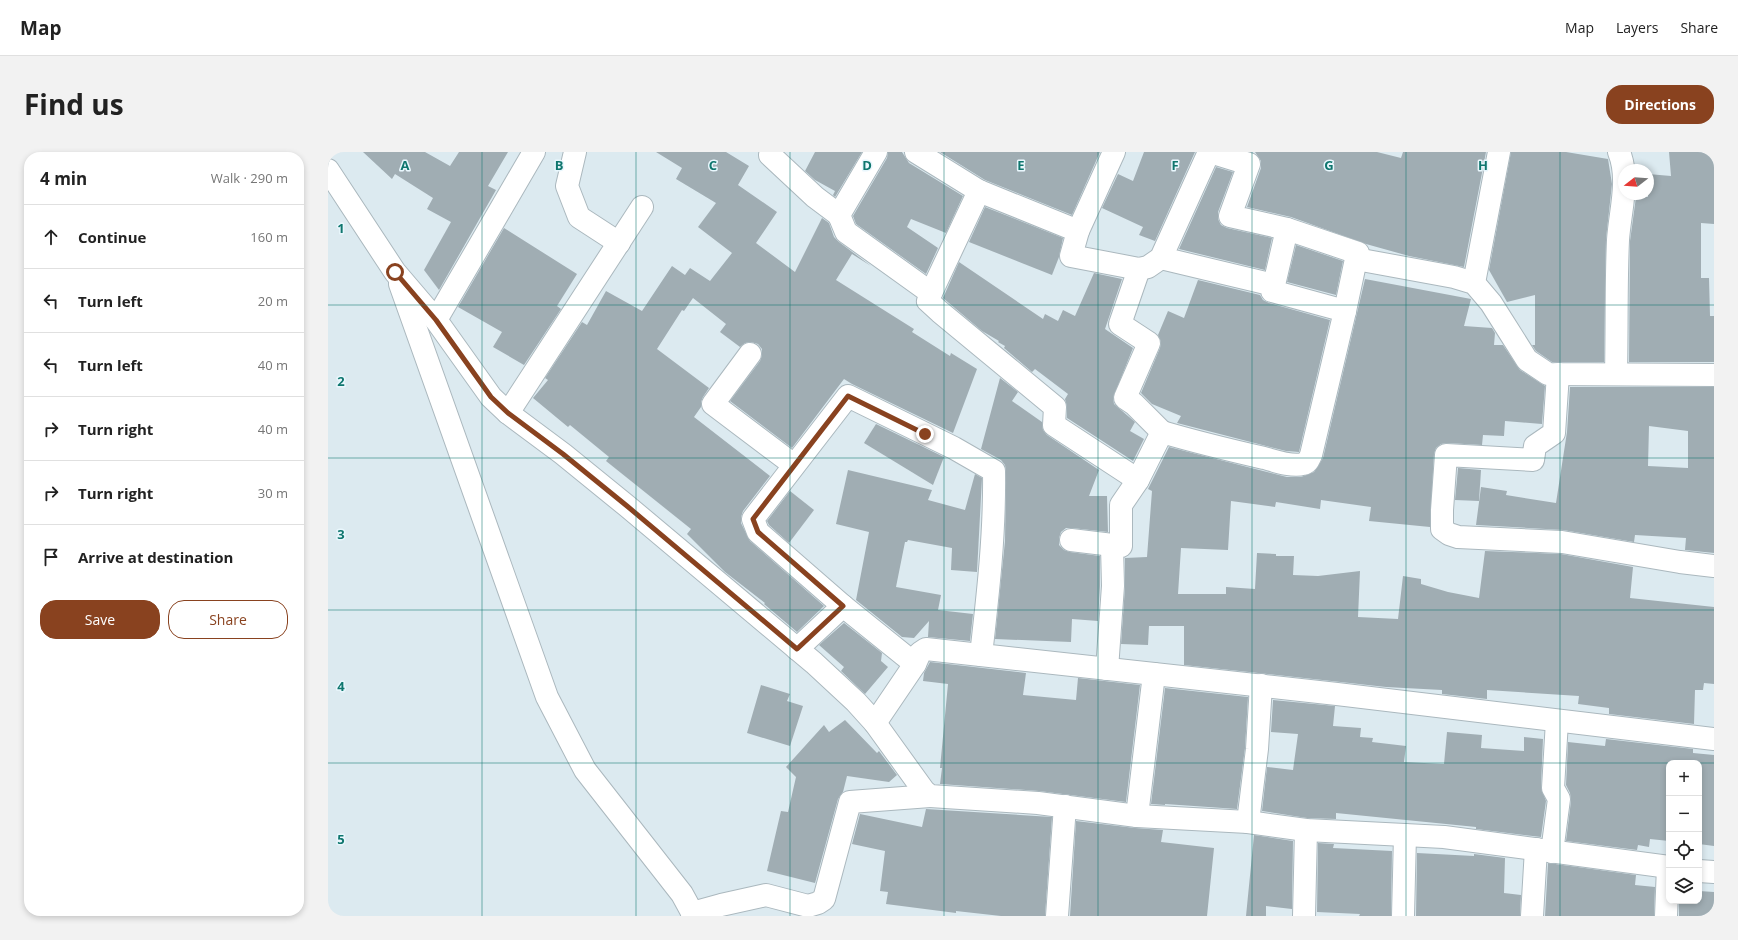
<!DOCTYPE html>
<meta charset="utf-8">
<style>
body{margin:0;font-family:"Open Sans",sans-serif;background:#f2f2f2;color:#222}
.controls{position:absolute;right:12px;bottom:12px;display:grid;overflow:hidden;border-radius:8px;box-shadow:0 2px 6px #0003}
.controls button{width:36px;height:36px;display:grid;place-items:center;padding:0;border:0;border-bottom:1px solid #e0e0e0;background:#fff;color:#222;font:20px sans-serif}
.compass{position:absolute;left:1290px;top:12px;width:36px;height:36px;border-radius:50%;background:#fff;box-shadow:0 2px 6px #0003;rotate:253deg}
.stop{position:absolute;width:12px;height:12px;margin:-9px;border:3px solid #89421f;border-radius:50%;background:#fff}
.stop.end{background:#89421f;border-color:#fff;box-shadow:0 1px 4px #0008}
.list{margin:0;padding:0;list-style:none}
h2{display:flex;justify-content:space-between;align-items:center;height:52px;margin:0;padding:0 16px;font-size:17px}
h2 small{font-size:13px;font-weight:400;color:#767676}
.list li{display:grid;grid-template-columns:26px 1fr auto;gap:12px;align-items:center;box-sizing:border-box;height:64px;padding:0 16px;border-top:1px solid #e0e0e0}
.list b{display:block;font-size:15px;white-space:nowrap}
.list em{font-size:13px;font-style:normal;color:#767676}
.actions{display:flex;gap:8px;padding:12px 16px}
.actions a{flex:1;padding:9px 0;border:1px solid #89421f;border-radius:16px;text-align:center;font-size:14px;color:#89421f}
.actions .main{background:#89421f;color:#fff}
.icon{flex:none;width:22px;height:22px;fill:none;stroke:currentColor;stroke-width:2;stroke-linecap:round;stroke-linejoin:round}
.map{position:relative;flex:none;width:1386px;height:764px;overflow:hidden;border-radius:16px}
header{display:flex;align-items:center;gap:24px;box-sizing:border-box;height:56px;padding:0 20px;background:#fff;border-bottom:1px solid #e0e0e0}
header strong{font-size:19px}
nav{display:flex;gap:22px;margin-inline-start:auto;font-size:14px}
.intro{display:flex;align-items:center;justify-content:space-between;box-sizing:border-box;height:96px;padding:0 24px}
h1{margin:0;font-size:28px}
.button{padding:10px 18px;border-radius:16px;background:#89421f;color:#fff;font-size:14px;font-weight:700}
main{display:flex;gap:24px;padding:0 24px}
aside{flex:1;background:#fff;border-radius:16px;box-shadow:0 2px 6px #0003}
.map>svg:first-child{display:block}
</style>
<header>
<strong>Map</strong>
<nav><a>Map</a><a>Layers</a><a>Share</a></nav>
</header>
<div class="intro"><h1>Find us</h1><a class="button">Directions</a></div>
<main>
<aside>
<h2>4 min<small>Walk · 290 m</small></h2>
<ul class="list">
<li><svg class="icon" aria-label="ahead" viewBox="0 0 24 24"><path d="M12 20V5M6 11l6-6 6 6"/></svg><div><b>Continue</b></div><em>160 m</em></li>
<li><svg class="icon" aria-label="left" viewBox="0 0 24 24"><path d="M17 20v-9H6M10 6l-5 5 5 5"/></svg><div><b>Turn left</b></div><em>20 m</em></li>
<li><svg class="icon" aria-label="left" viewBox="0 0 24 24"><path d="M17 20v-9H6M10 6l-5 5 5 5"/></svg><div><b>Turn left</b></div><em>40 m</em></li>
<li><svg class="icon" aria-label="right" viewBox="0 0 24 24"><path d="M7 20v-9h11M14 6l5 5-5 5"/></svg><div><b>Turn right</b></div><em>40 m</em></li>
<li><svg class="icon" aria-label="right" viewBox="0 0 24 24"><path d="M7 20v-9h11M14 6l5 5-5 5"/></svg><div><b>Turn right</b></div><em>30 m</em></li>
<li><svg class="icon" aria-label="arrive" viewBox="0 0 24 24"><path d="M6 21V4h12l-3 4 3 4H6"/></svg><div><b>Arrive at destination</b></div></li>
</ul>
<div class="actions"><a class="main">Save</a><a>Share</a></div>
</aside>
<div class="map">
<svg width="1386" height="764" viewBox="0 0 1386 764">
<rect width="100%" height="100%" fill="#dceaf0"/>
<g fill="#a0adb3" fill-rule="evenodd">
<polygon points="35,0 97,0 122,14 131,0 180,0 160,34 168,38 111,138 96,118 123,70 99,57 105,46 67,22 64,27"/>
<polygon points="328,0 398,0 421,14 410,33 449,60 428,91 467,120 494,66 501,71 506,85 511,90 543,114 524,102 508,128 586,177 584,180 622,204 623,201 649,217 625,281 524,232 516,227 464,296 402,249 432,209 434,203 434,197 430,192 423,190 417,191 412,195 392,180 398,172 365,146 356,159 354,158 329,197 381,236 375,245 373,250 373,255 366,265 442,324 415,359 413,365 413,371 422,389 496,454 469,480 436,452 437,451 397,420 359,382 363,377 278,309 281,305 242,273 240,275 205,246 220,228 217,226 254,170 259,173 278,139 314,159 344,114 357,123 362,116 382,129 404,101 370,75 388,51 348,27 354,16"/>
<polygon points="487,0 534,0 507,45 505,43 507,39 487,28 477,19"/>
<polygon points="560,0 574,0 581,11 635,44 618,81 583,67 579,75 610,96 598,122 528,72 525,64 559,6"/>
<polygon points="612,0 772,0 744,63 657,28"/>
<polygon points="816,0 867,0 827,89 811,83 815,75 774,56 790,22 805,29"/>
<polygon points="927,0 1049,0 1073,6 1075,0 1158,0 1136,115 1081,104 1038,92 963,65 919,55 933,16 933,9"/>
<polygon points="1183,0 1238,0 1280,7 1284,32 1278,87 1276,210 1224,210 1208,199 1204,193 1207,193 1207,143 1179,150 1161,118"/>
<polygon points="1341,0 1386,0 1386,72 1373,71 1373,126 1381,126 1382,164 1386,164 1386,210 1301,210 1302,89 1308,45 1320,45 1320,22 1343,24"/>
<polygon points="888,15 905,20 890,60 890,67 893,73 899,76 944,86 937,118 851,97"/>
<polygon points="657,55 735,86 731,105 724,123 641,90"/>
<polygon points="176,76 249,122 229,154 233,157 196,213 165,195 174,180 130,155"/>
<polygon points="968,93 1015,109 1008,143 959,130"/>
<polygon points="631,110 715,167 717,162 730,169 735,158 747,164 766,121 794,127 777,177 805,196 785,246 786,252 807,270 802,279 816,287 805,309 739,266 739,255 737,247 740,242 707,217 704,220 676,196 677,194 670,190 671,189 654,179 615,146"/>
<polygon points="1037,127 1143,147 1136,174 1164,176 1167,181 1166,193 1175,193 1192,218 1217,234 1214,272 1177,269 1176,284 1155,283 1154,293 1119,291 1113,292 1108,296 1106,302 1102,375 1041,369 1043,355 993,348 992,357 948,350 947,355 903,349 900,398 853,396 850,442 898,442 898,435 927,437 929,401 948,402 948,404 966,404 965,423 990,424 1032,419 1030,465 1070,467 1075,424 1093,427 1093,432 1120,440 1151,446 1157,399 1233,402 1305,415 1302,446 1386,455 1386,532 1376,531 1375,538 1367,538 1366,572 1281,562 1281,556 1250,552 1251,544 1159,538 1159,547 1114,542 1114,538 1058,535 856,513 856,474 821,474 820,493 793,492 797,435 797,406 819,405 824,339 820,337 841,295 959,325 973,325 986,320 995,306"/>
<polygon points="870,128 932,143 935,148 941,151 1002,168 971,300 958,299 849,271 853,264 824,252 813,241 832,196 833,190 830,183 840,159 856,166"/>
<polygon points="672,226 690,240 684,249 714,270 715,278 719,283 771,318 761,344 779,344 780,380 744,376 738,376 733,380 731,386 731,393 736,398 742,400 772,404 772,434 770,469 744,467 743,490 667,487 677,389 678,319 677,313 673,308 653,297"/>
<path d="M1242,235H1386V401L1357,398L1358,386L1307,383L1306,390L1235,378L1148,373L1153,335L1179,339L1178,343L1228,351L1239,280ZM1321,274L1360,279V316L1320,314Z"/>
<polygon points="548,272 616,305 605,333 536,291"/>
<polygon points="1130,316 1153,318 1151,349 1127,348"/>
<polygon points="520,318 604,338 600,348 637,358 647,322 654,326 649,420 623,418 624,396 580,388 579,390 577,390 568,435 613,443 610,458 645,462 642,489 600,485 601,469 586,486 574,485 528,448 541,380 508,372"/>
<polygon points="462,339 486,358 461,391 441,373 439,369"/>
<polygon points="516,471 554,501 553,509 560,515 537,542 513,519 516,515 491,493"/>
<polygon points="602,510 698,521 695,543 748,548 750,526 812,533 798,650 711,639 612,632 614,616 612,616 620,532 595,529 596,521"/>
<polygon points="433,533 462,542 459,549 475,554 462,594 419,581"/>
<polygon points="837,536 920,545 917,596 909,657 837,652 837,653 823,652"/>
<polygon points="945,548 1007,554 1005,574 1033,576 1032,585 1045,586 1044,590 1078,594 1076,610 1116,612 1119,580 1154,583 1153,596 1196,599 1196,585 1215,587 1213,635 1218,649 1213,685 1148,677 1148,675 1008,661 1008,667 979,666 934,659 939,615 965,618 970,582 943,580"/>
<polygon points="517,568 549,601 551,599 569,623 561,630 519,624 515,640 510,647 487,731 439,719 453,659 460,660 468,625 458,615 496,573 501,580"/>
<polygon points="1278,587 1365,597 1365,601 1386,603 1386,694 1371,692 1371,611 1341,611 1341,689 1322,687 1321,695 1310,693 1309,698 1238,689 1243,649 1242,641 1238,633 1240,590 1277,594"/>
<polygon points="598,657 724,665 717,764 673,764 628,759 628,761 558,752 560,740 552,739 557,699 524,692 532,662 594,675"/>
<polygon points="748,669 807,676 835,678 833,690 886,696 879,764 742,764"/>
<polygon points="926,683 965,689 964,757 938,754 938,764 918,764"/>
<polygon points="990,691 1006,692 1005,696 1064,699 1063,764 1031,764 1032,762 989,760"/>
<polygon points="1089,701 1146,704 1146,702 1177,706 1176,741 1193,743 1192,764 1088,764"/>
<polygon points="1220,711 1308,723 1307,733 1327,735 1326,764 1217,764"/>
<polygon points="1371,739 1386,740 1386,764 1351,764 1351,749 1371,749"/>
</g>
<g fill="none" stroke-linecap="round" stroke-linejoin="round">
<defs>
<g id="minor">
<polyline points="247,0 239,34 251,65 291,91"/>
<polyline points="588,0 651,39 750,79 743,104 811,117 820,115 833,106 881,0"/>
<polyline points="882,0 921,12 902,64 959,77"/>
<polyline points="442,3 487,45 511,63 548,0"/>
<polyline points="0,18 67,120 108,168 163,245 180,261 235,302 299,354 486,511 528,550 547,571 596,639 602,644 710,651 809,664 920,670 978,678 1116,685 1341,715"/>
<path d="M511,63L518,80L603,141L600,149L612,160L727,255L726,273L810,328L834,280C868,290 901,298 936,306C947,309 964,315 975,312C980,311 981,307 983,303L1017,159L1028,107L1126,125L1146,131L1163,151L1199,208L1220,222L1386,223"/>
<polyline points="750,79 786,0"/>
<polyline points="833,106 946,133 944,139 1017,159"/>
<polyline points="811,117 792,172 821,191 797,246 806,252 834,280"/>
<polyline points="1146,131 1171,0"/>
<polyline points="72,132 219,545 257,618 354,742 366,764"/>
<polyline points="946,133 959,77 1030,101 1028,107"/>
<polyline points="603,141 651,39"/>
<polyline points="108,168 206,0"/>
<polyline points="422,202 385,252 466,313"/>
<polyline points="1230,222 1226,281 1207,294 1205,308 1118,303 1114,358 1114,377 1121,382 1130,385 1234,390 1352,410 1386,414"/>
<path d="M1288,222C1289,178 1288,132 1290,88C1292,59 1302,27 1291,0"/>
<polyline points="180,261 314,55"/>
<polyline points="743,388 793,394 793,353 810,328"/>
<polyline points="469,497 515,454"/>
<path d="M587,512L515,454L430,380L425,367L520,244L626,296L666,319C667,381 660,442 653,503"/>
<polyline points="779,517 785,434 784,394"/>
<polyline points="547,571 587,512 592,501 598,497 1009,542 1386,587"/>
<polyline points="809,664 826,522"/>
<polyline points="920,670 929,597 933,533"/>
<polyline points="1224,700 1231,647 1225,636 1229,569"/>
<polyline points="1371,719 1386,720"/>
<polyline points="364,761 393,753 438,743 480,754 490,751 496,747 522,650 602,644"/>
<polyline points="729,764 737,654"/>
<polyline points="976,764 978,678"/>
<polyline points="1075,764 1077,683"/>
<polyline points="1204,764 1208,697"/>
<polyline points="1338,764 1340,715"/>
</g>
</defs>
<use href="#minor" stroke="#abb8be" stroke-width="24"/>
<use href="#minor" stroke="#fff" stroke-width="22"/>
</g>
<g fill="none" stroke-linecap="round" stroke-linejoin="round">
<polyline stroke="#89421f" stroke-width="5" points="67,120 108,168 163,245 180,261 235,302 299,354 469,497 515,454 430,380 425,367 520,244 597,282"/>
</g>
<path fill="none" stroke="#0f766e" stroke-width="1" stroke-opacity="0.55" d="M154,0V764M308,0V764M462,0V764M616,0V764M770,0V764M924,0V764M1078,0V764M1232,0V764M0,153H1386M0,306H1386M0,458H1386M0,611H1341M1371,611H1386"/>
<g font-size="13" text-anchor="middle" font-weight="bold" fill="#0f766e" stroke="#e9f7fd" stroke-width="3" stroke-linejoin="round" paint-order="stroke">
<text x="77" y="18">A</text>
<text x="231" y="18">B</text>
<text x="385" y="18">C</text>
<text x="539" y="18">D</text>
<text x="693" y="18">E</text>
<text x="847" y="18">F</text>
<text x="1001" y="18">G</text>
<text x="1155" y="18">H</text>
<text x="13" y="81">1</text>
<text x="13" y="234">2</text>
<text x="13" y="387">3</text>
<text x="13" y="539">4</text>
<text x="13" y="692">5</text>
</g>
</svg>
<div class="controls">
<button>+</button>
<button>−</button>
<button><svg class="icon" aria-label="locate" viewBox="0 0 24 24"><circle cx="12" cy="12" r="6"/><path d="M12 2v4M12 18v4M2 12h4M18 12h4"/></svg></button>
<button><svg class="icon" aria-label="layers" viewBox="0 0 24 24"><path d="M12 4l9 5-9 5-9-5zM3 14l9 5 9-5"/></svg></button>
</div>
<svg class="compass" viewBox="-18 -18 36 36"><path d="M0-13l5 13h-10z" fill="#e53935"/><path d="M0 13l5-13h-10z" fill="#767676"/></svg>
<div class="stop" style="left:67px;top:120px"></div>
<div class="stop end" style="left:597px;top:282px"></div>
</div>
</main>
